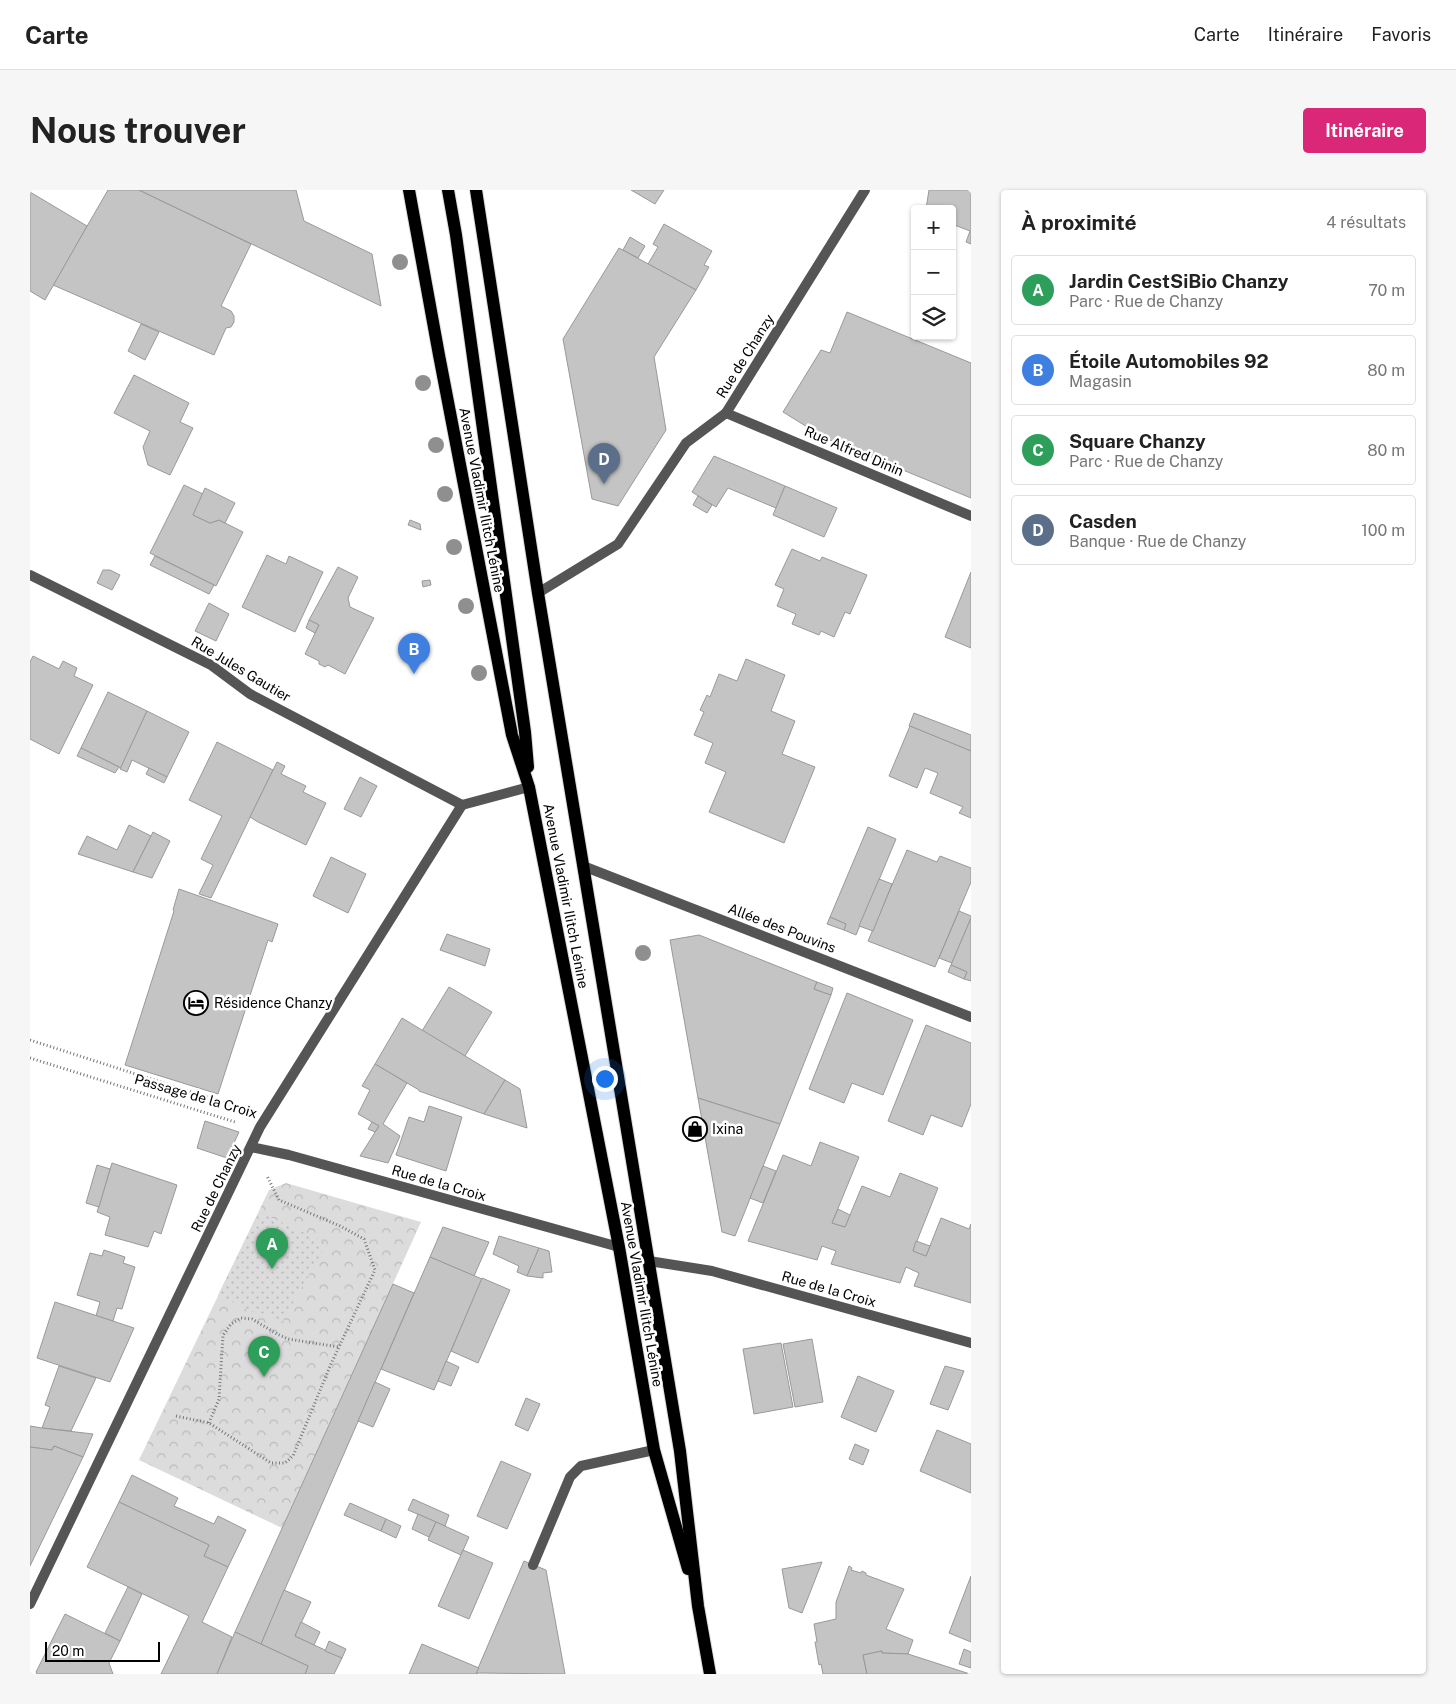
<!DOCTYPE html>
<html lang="fr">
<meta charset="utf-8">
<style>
body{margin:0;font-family:"Public Sans",sans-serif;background:#f6f6f6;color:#222}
.controls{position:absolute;right:15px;top:15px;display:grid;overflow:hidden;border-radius:5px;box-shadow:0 1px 4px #0004}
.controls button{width:45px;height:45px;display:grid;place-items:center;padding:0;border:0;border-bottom:1px solid #e0e0e0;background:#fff;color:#222;font:25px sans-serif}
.scale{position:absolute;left:15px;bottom:12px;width:115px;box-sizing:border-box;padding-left:5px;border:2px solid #000;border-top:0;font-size:14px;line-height:18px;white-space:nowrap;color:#000;-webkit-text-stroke:4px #fff;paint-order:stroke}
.you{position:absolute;left:574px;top:888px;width:18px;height:18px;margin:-12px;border:4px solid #fff;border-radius:50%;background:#1a73e8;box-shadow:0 0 0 8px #1a73e833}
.badge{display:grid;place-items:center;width:32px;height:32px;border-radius:50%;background:#db2777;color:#fff;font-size:16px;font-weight:700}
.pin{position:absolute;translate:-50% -41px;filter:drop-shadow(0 1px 2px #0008)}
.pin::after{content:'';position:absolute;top:26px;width:18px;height:15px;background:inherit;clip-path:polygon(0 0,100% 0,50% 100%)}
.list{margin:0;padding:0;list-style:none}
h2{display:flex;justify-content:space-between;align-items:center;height:65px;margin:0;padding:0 20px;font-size:21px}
h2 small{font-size:16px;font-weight:400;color:#767676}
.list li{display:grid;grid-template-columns:32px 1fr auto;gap:15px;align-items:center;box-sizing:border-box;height:70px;margin:0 10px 10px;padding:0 10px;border:1px solid #e0e0e0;border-radius:5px}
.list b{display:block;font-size:19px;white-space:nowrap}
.list p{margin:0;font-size:16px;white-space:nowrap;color:#767676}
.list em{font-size:16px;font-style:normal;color:#767676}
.icon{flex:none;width:28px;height:28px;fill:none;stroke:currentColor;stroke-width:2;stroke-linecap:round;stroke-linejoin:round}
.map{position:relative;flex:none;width:941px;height:1484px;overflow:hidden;border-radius:5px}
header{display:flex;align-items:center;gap:30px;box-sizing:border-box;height:70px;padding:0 25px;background:#fff;border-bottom:1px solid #e0e0e0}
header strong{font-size:24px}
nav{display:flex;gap:28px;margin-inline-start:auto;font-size:18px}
.intro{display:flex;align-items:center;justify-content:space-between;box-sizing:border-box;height:120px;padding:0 30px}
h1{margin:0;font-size:35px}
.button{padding:12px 22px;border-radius:5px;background:#db2777;color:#fff;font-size:18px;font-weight:700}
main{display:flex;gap:30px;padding:0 30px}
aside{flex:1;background:#fff;border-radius:5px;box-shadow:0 1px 4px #0004}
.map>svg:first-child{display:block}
</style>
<header>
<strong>Carte</strong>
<nav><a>Carte</a><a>Itinéraire</a><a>Favoris</a></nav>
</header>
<div class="intro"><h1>Nous trouver</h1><a class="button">Itinéraire</a></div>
<main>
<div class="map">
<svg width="941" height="1484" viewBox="0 0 941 1484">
<defs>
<pattern id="forest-crowns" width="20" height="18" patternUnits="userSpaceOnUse" patternTransform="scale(1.25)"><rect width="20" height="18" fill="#dcdcdc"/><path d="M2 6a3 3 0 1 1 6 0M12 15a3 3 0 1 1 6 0" fill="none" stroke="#bbb"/></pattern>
<pattern id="garden-dots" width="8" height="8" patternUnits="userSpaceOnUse" patternTransform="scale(1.25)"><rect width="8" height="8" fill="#dcdcdc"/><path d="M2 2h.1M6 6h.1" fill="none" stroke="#bbb" stroke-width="1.8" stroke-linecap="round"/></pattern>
</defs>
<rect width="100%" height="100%" fill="#fff"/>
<polygon fill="url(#forest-crowns)" points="256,993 391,1032 252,1338 109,1270 239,1000"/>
<polygon fill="url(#garden-dots)" points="229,1022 297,1053 250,1136 237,1122 229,1125 188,1105"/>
<g fill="#c4c4c4" stroke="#999">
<polygon points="78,0 109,0 221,54 191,116 201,121 204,126 204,132 201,137 196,138 184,165 23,95"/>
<polygon points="109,0 266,0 274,31 342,64 351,116"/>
<polygon points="601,0 634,0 625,14"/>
<polygon points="899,0 941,0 941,54 936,52 940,41 922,34 922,19 896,19"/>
<polygon points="0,2 57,36 15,110 0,101"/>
<polygon points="634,34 682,61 674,75 679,77 666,100 618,74 628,57 623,54"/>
<polygon points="600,47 615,56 608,68 593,60"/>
<polygon points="589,58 666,100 624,167 636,240 588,316 562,309 533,149"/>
<polygon points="817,122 941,173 941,308 795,248 753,222 791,160 800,163"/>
<polygon points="111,134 129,142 115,170 98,161"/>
<polygon points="104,185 159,213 150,232 163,238 140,285 118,275 113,257 120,241 84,223"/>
<polygon points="684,266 755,296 746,318 698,298 686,317 662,302"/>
<polygon points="154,295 173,304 163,325 180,333 189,330 213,342 186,396 120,363"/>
<polygon points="755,296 807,318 794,347 743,325"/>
<polygon points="175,298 205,313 195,333 189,330 180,333 163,325"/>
<polygon points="668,306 682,315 677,323 663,315"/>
<polygon points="380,330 390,334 391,340 378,335"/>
<polygon points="762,359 790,371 792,367 837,385 820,424 815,422 804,447 791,441 789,445 762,434 766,424 747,416 754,399 745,395"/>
<polygon points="237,365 256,374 259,366 293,382 265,442 212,417"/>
<polygon points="125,366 184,395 179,404 120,375"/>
<polygon points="308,377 328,387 318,408 320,417 344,428 315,484 298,475 295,477 289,474 289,471 275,464 289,435 279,430"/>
<polygon points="73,380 80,380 90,385 82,400 67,393"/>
<polygon points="941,382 941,458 915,447"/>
<polygon points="400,390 401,395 393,397 392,391"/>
<polygon points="179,413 199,424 186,451 165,441"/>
<polygon points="279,430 289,435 285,443 276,438"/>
<polygon points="3,466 29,479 33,471 47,478 44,486 63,495 29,564 0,549 0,472"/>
<polygon points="716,469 755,485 741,521 765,531 752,564 785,577 754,653 679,622 696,582 675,573 683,553 664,545 674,522 670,520 677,505 680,507 689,484 707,491"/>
<polygon points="78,502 117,521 91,578 51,558"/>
<polygon points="117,521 159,542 137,587 102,570 97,582 90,579"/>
<polygon points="884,523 941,545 941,561 879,536"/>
<polygon points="880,536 941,561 941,628 929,623 933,617 900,603 908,583 895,578 887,598 859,586"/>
<polygon points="187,552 243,580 181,708 169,704 183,675 171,669 192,626 159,610"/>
<polygon points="51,558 89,577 85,583 47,566"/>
<polygon points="247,572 255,576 251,584 276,596 273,602 296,613 276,655 228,632 220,627"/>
<polygon points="119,578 137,587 134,593 116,584"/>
<polygon points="330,587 347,596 331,627 314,619"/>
<polygon points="99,635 121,646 103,682 48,664 57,646 87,660"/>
<polygon points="838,637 866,649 826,745 814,740 816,734 800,727"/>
<polygon points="123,642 140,651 122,688 103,682"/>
<polygon points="877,660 907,672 910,666 941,678 941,692 905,777 838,751"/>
<polygon points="301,667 336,684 318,723 283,706"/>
<polygon points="849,689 862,694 843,741 829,736"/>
<polygon points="149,699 248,734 242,752 238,750 188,904 95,875 144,721 143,720"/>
<polygon points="929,721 941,726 941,728 922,773 909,768"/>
<polygon points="800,727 816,734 814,740 797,734"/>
<polygon points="941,728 941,791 934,789 937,782 921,775"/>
<polygon points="417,744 460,759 455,776 410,760"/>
<polygon points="669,745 787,792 784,799 801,805 750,934 668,908 640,750"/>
<polygon points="921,775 937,782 934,789 918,782"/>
<polygon points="787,792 803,798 801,805 784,799"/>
<polygon points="419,797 462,822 435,866 392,841"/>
<polygon points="817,803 883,830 853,905 822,893 814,913 779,899"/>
<polygon points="372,828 475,890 454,924 389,901 389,900 345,874"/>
<polygon points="896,835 941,853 941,914 932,937 901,925 893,945 858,931"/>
<polygon points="345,874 377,893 353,934 370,946 358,973 330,966 349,936 328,924 340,900 332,896"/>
<polygon points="475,890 490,899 497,938 454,924"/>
<polygon points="668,908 750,934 705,1046 692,1042"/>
<polygon points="399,916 432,927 416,981 366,965 379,927 394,932"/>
<polygon points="175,931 209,942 197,968 167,958"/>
<polygon points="342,932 349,936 345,942 338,939"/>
<polygon points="790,952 829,967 802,1033 815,1037 832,996 860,1007 870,983 908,998 883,1061 896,1066 911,1028 939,1039 941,1034 941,1113 884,1096 889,1083 876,1077 870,1093 801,1074 806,1061 792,1056 787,1070 718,1051 753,965 781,976"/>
<polygon points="82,973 147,995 131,1044 124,1041 118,1057 75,1045 80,1027 67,1022"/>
<polygon points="67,975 80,979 69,1017 56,1013"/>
<polygon points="733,976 746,981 733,1013 720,1008"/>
<polygon points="808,1019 820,1025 815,1037 802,1033"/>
<polygon points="413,1037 459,1052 444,1086 400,1067"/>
<polygon points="469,1046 509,1058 497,1086 487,1082 489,1076 463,1064"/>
<polygon points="886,1051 900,1056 896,1066 883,1061"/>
<polygon points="509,1058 519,1061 522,1082 513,1083 513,1088 497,1086"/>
<polygon points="74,1060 95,1067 93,1073 105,1077 92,1119 87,1118 83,1131 66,1126 70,1112 47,1105 60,1063 72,1066"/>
<polygon points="400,1067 452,1089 404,1200 351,1179"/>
<polygon points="452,1088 480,1100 448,1173 421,1161"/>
<polygon points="363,1094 384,1103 231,1454 205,1442"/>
<polygon points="25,1112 104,1138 80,1192 7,1168"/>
<polygon points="782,1149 793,1212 765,1217 753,1154"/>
<polygon points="751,1153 763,1217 724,1224 713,1159"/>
<polygon points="416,1171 429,1177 421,1196 408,1191"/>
<polygon points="29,1176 66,1188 41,1241 12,1238 20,1217 15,1215"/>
<polygon points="915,1176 934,1181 918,1220 900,1214"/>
<polygon points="828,1186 864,1201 846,1242 811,1227"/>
<polygon points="345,1192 360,1199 343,1237 328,1231"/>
<polygon points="496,1208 510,1214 498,1241 485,1235"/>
<polygon points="0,1236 12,1238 63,1244 53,1267 24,1256 22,1260 0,1257"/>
<polygon points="907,1240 941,1254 941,1303 890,1281"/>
<polygon points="825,1254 839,1260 833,1275 819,1269"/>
<polygon points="24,1256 53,1267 0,1376 0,1257 22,1260"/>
<polygon points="471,1271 501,1284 477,1339 447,1326"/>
<polygon points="102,1285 148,1308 144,1316 184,1334 188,1326 216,1340 198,1377 174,1366 179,1355 89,1312"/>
<polygon points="383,1309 419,1325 415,1336 378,1320"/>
<polygon points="89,1312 179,1355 174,1366 198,1377 172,1432 202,1447 187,1484 131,1484 159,1426 57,1377"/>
<polygon points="320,1313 356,1329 351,1341 314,1325"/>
<polygon points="388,1324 406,1332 399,1347 382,1339"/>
<polygon points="356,1329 371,1336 366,1348 351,1341"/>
<polygon points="406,1332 439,1347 431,1365 398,1350"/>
<polygon points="433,1360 463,1373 439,1429 408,1416"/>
<polygon points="494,1371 516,1380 535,1484 446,1483"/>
<polygon points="792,1372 772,1423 759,1418 752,1379"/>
<polygon points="819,1376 822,1378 821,1380 831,1383 832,1381 836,1383 836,1385 874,1399 856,1439 883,1450 878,1464 852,1463 852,1461 833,1465 837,1484 793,1484 791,1474 789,1475 785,1452 787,1452 784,1434 806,1429 806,1412"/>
<polygon points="941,1386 941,1452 919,1443"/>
<polygon points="98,1397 112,1404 90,1451 75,1443"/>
<polygon points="254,1400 281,1412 265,1446 312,1468 304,1484 275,1484 278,1476 231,1454"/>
<polygon points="35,1424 90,1451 79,1473 83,1484 7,1484 6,1482"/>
<polygon points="271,1432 290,1442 284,1455 265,1446"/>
<polygon points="205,1442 278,1476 275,1484 187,1484"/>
<polygon points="299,1451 316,1459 312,1468 295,1461"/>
<polygon points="392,1454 449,1478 446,1483 448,1484 379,1484"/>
<polygon points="934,1459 941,1462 941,1478 929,1474"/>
<polygon points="852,1461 852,1463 878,1464 940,1484 837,1484 833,1465"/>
</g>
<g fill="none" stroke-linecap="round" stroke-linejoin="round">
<defs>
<g id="primary">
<polyline points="379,0 409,165 482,545 499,597 589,1057 624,1260 658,1379"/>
<polyline points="418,0 426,45 495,542 498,577"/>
<polyline points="446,0 508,403 650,1261 668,1416 680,1484"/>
</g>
</defs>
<use href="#primary" stroke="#dbdbdb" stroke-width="14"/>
<g stroke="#777" stroke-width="3" stroke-dasharray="1 2.5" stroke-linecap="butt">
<polyline points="0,850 211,918"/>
<polyline points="0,868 205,932"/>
<polyline points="146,1226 179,1233 241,1273 255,1273 263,1266 301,1174 345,1080 334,1049 310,1036 249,1010 237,986"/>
<polyline points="179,1233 189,1209 193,1145 201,1134 211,1128 222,1129 247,1144 258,1149 309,1157"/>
</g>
<polyline stroke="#555" stroke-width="10" points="503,1375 540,1287 551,1276 624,1260"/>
<polyline stroke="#555" stroke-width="10" points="553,676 941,827"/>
<g stroke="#555" stroke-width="10">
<polyline points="696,223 941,326"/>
<polyline points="0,385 181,475 220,504 432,615"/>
<polyline points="508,403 588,354 656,253 696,223 835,0"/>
<polyline points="432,615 499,597"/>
<polyline points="221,957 259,965 589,1057"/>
<polyline points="619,1071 682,1081 941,1153"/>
<polyline points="0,1414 230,937 432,615"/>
</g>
<use href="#primary" stroke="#000" stroke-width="12"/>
</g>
<g fill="#8f8f8f">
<circle cx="370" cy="72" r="8"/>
<circle cx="393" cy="193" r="8"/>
<circle cx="406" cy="255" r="8"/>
<circle cx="415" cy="304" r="8"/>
<circle cx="424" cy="357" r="8"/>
<circle cx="436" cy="416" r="8"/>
<circle cx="449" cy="483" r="8"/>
<circle cx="613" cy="763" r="8"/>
</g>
<defs>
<symbol id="hotel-ring" viewBox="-11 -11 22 22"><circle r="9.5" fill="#fff" stroke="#000" stroke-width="1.5"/><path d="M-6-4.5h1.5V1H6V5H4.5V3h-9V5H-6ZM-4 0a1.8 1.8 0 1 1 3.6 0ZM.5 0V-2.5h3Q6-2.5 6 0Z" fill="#000"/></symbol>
<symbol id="shop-ring" viewBox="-11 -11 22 22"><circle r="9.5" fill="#fff" stroke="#000" stroke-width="1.5"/><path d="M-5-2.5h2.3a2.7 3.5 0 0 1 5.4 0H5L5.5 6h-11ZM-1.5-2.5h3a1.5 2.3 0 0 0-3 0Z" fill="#000"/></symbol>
</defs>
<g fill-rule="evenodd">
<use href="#hotel-ring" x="152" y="799" width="28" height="28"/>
<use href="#shop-ring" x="651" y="925" width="28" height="28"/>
</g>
<g text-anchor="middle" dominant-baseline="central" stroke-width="5" stroke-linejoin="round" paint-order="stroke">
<g font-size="14" fill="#000" stroke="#fff">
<text transform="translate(715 166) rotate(-58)">Rue de Chanzy</text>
<text transform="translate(824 261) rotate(23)">Rue Alfred Dinin</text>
<text transform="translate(452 310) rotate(79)">Avenue Vladimir Ilitch Lénine</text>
<text transform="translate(211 479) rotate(31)">Rue Jules Gautier</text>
<text transform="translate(536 706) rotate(79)">Avenue Vladimir Ilitch Lénine</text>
<text transform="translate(752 738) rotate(21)">Allée des Pouvins</text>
<text transform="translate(166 906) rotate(16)">Passage de la Croix</text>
<text transform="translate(409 993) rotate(16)">Rue de la Croix</text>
<text transform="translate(186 998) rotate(-64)">Rue de Chanzy</text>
<text transform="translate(799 1099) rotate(16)">Rue de la Croix</text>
<text transform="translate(612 1104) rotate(80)">Avenue Vladimir Ilitch Lénine</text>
</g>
<g font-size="14" fill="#000" stroke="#fff" text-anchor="start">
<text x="184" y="813">Résidence Chanzy</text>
<text x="682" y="939">Ixina</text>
</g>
</g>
</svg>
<div class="controls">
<button>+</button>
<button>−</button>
<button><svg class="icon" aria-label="layers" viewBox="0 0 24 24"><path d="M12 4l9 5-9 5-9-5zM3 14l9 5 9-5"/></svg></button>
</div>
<div class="scale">20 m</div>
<div class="you"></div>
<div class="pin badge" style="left:242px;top:1079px;background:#2e9e5b">A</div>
<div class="pin badge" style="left:384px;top:484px;background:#3f7fe0">B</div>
<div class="pin badge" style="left:234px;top:1187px;background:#2e9e5b">C</div>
<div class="pin badge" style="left:574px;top:294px;background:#5c6f8a">D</div>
</div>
<aside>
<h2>À proximité<small>4 résultats</small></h2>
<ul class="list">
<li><span class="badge" style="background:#2e9e5b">A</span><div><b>Jardin CestSiBio Chanzy</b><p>Parc · Rue de Chanzy</p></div><em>70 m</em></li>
<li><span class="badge" style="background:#3f7fe0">B</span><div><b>Étoile Automobiles 92</b><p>Magasin</p></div><em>80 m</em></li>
<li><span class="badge" style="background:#2e9e5b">C</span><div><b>Square Chanzy</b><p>Parc · Rue de Chanzy</p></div><em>80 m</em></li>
<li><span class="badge" style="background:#5c6f8a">D</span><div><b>Casden</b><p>Banque · Rue de Chanzy</p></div><em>100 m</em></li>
</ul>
</aside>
</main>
